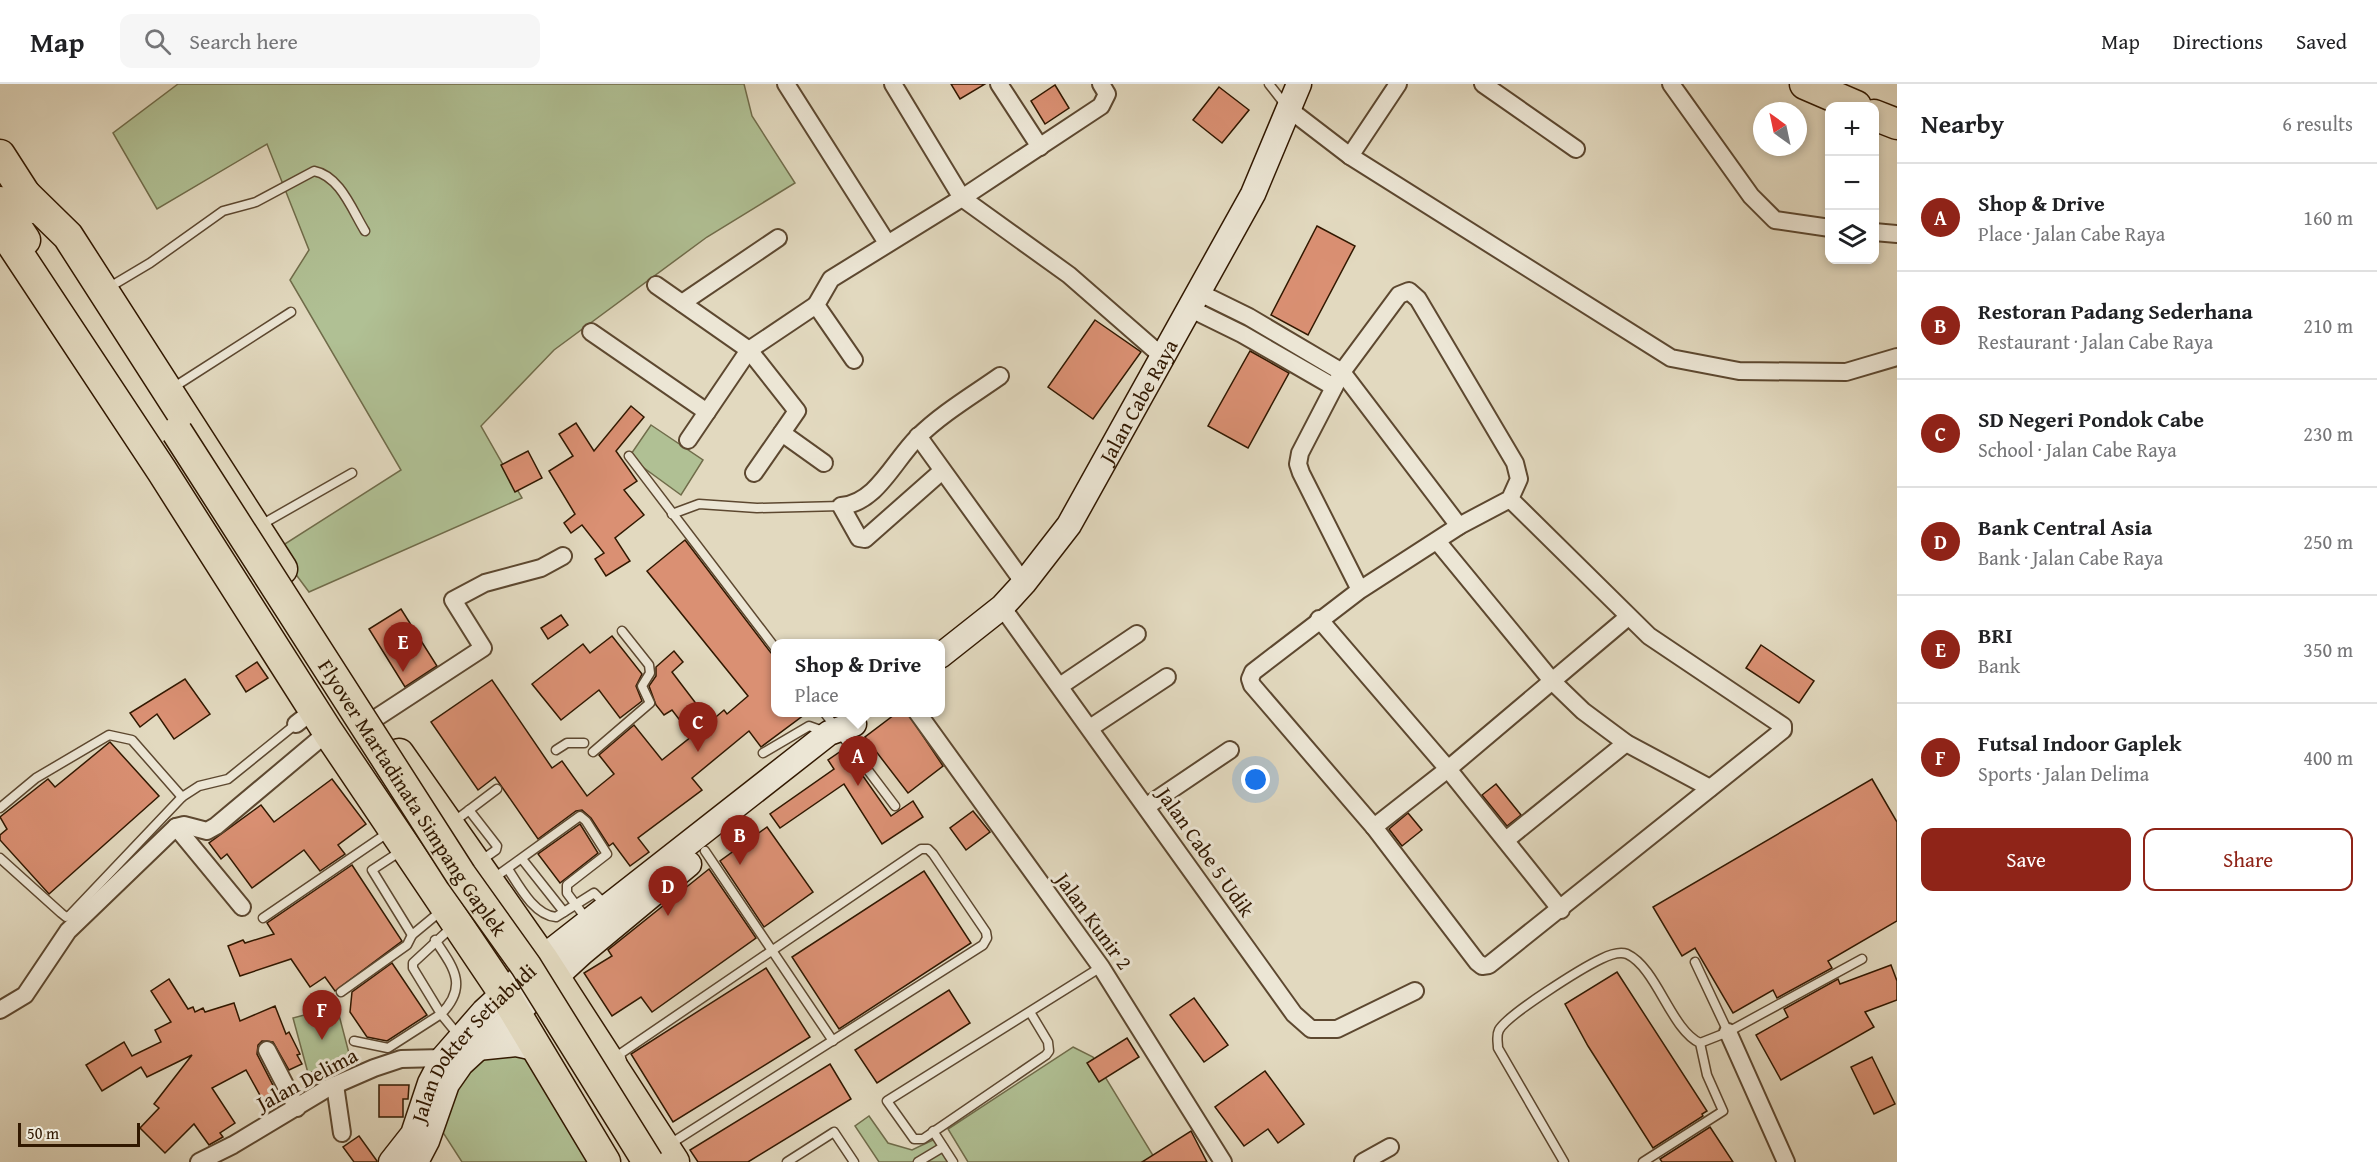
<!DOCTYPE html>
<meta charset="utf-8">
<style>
body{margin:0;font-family:"Gentium Book Plus",serif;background:#f6f6f6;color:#202124}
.controls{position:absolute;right:18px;top:18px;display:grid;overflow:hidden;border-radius:12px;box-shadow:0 3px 9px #0003}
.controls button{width:54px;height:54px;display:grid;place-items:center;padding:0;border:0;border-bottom:2px solid #e0e0e0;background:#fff;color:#202124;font:30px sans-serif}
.compass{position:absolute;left:1753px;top:18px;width:54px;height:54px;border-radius:50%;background:#fff;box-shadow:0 3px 9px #0003;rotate:327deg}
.scale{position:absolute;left:18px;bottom:15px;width:122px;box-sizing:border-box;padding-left:6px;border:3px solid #311800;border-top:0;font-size:16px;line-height:21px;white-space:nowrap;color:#311800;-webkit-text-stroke:4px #ece6d5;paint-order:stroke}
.you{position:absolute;left:1256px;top:696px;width:21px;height:21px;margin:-15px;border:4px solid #fff;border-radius:50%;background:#1a73e8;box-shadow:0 0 0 9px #1a73e833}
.badge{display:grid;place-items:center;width:39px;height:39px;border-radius:50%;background:#8f2418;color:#fff;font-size:20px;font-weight:700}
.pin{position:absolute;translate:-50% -50px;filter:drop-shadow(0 2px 3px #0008)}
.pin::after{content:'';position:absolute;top:32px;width:21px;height:18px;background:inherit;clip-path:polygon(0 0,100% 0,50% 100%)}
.popup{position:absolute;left:771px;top:555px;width:174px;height:78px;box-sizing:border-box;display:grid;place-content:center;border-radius:12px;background:#fff;filter:drop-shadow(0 2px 4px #0005);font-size:20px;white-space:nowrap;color:#757577}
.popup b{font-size:22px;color:#202124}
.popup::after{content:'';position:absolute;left:50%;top:100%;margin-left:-12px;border:12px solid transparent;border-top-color:#fff}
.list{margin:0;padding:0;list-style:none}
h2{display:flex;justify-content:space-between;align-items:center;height:78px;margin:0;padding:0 24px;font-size:26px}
h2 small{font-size:20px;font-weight:400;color:#757577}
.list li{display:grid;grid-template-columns:39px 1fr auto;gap:18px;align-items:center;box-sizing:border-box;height:108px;padding:0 24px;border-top:2px solid #e0e0e0}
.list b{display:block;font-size:22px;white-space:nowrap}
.list p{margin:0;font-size:20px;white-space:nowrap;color:#757577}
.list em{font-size:20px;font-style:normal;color:#757577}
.actions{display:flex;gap:12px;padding:18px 24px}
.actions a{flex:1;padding:14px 0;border:2px solid #8f2418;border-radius:12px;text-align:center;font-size:21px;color:#8f2418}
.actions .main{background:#8f2418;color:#fff}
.icon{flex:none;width:33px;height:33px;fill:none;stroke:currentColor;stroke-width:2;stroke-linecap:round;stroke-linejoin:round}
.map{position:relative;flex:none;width:1897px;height:1078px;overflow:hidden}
header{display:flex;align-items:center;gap:36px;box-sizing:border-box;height:84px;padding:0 30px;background:#fff;border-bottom:2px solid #e0e0e0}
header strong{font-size:28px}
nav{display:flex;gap:33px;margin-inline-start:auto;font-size:21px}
.search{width:420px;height:54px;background:#f6f6f6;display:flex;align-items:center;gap:15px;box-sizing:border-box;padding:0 21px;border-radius:12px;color:#757577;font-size:22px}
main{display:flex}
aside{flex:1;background:#fff}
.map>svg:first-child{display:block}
</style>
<header>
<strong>Map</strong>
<div class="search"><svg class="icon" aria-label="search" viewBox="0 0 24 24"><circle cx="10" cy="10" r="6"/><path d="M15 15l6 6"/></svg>Search here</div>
<nav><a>Map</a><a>Directions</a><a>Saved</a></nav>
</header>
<main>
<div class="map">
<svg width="1897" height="1078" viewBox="0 0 1897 1078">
<rect width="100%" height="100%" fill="#e2d9bf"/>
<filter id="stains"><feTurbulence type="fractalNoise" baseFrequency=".00333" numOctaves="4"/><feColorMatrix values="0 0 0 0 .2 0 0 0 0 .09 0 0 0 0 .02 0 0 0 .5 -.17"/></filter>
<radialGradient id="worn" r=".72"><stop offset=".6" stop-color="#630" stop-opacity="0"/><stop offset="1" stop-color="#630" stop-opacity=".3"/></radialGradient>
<g fill="#b0c094" stroke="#706c4a" stroke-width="1.5">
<polygon points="178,0 744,0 752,32 795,99 707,153 554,266 481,342 522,414 309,508 277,465 401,386 290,196 309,166 267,60 157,125 113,49"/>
<polygon points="651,341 703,376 681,411 629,373"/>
<polygon points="327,925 329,934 339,931 351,977 308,989 293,934"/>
<polygon points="1073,963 1093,973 1157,1078 968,1078 948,1045"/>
<polygon points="487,971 534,973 599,1078 462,1078 442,1047 456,997"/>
<polygon points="869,1032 888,1059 912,1066 935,1055 950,1078 879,1078 855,1042"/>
</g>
<g fill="#da9073" stroke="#311800" stroke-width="1.5">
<polygon points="951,0 985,0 960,15"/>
<polygon points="1055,1 1069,24 1045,40 1031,17"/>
<polygon points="1219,3 1249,26 1222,59 1193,36"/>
<polygon points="1317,142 1355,162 1308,251 1271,231"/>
<polygon points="1095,236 1141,268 1093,335 1048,303"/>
<polygon points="1250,267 1289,289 1248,364 1208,342"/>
<polygon points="631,322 644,333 616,367 637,397 624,406 644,431 615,454 630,477 606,492 595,475 604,469 582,441 571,449 564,439 575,430 549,387 573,372 559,350 576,339 594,367"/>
<polygon points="528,367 542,394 515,408 501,381"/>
<polygon points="685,456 771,569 776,571 776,628 808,628 761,663 749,647 692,694 702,706 638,754 649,768 630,782 613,759 609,762 591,734 582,726 576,727 538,755 495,693 478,706 431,638 492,596 552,684 562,677 587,712 614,690 599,671 634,641 662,676 692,652 672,626 664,631 656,621 649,602 656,592 656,583 674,567 683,578 672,588 710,638 724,626 727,630 748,612 647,487"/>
<polygon points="401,525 437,582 405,603 369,545"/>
<polygon points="561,531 568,541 548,555 541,544"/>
<polygon points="612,552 642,590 636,602 642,617 620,634 599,606 561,636 532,600 583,560 590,569"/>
<polygon points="1761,561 1814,597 1799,619 1746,584"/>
<polygon points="257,578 268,594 246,608 236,592"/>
<polygon points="185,595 210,630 174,655 157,630 140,643 130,629"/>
<polygon points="898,628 907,628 943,682 908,709 865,653"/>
<polygon points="110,658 159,712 49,810 0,756 0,751 7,745 0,733 48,695 55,703"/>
<polygon points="844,665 891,732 913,717 923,733 882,760 844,700 780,744 770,730 834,685 828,676"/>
<polygon points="332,695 366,740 338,761 345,770 320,787 304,766 252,804 227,770 221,775 209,759 261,721 274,738"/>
<polygon points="1872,695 1897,738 1897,837 1828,877 1832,884 1777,914 1773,906 1733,929 1695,864 1682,872 1653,823"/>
<polygon points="1496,700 1521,731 1507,742 1482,711"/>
<polygon points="973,727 990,748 966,766 950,744"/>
<polygon points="1408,729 1422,746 1402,762 1389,745"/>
<polygon points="580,740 598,769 560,799 538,770"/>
<polygon points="767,743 813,808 764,843 720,777"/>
<polygon points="352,781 402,857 335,907 325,893 310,903 291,875 240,892 228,862 243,856 245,859 274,850 267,839"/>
<polygon points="709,785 756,854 652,928 641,913 612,932 584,889 612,872 608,866"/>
<polygon points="924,787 971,859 839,945 792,873"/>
<polygon points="392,879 427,931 387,957 367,953 350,928 352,908"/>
<polygon points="1891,881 1897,897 1897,916 1865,928 1874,943 1781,996 1756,951 1788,933 1784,925 1838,895 1840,900"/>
<polygon points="766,884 810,953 673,1038 631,970"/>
<polygon points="1617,888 1707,1027 1702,1030 1703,1032 1653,1064 1588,962 1565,920"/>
<polygon points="169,895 188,925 193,923 195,928 203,924 205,928 234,919 240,937 275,922 286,950 289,948 300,970 297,971 302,980 289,986 273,958 262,957 258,961 257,970 280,1015 266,1022 246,986 212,1004 235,1039 220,1049 223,1053 209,1061 194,1040 165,1069 140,1044 159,1024 154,1020 192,971 147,993 141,983 102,1007 86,981 124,958 132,972 161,958 155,946 171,938 151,907"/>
<polygon points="949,906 970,939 877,999 855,966"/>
<polygon points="1194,914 1228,961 1204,978 1170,931"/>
<polygon points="1127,954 1139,973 1099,998 1087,979"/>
<polygon points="1872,973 1895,1020 1874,1030 1851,983"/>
<polygon points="830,980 851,1015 748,1078 698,1078 690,1066"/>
<polygon points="1265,987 1304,1040 1278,1059 1268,1045 1244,1062 1215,1023"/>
<polygon points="379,1001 409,1001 408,1015 403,1015 403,1033 379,1033"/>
<polygon points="1710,1043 1733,1078 1662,1078 1660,1075"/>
<polygon points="1191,1047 1207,1078 1142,1078"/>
<polygon points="359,1052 377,1077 377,1078 354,1078 343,1063"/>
</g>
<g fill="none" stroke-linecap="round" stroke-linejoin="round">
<defs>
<g id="lane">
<polyline points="1269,0 1287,23"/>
<path d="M108,204L150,179L223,127L256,118L314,87C340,92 352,126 365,147"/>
<polyline points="171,305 291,228"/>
<polyline points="629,372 776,565"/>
<polyline points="672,430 699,420 757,424 841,422"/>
<polyline points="259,442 352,389"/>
<polyline points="824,628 895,722"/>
<polyline points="556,666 567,659 584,659"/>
<polyline points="593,668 650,619 642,602 650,589 649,581 622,547"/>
<polyline points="763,669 809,642 826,648"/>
<polyline points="0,724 36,694 109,651 132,656 182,713"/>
<polyline points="469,726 497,762 496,766 479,778"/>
<polyline points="452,739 497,705"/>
<polyline points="401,767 372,786 412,851"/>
<polyline points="705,767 833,957"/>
<polyline points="0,774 61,829 66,833 70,831 182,713 199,702 228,695 296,640"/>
<polyline points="522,775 564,828"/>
<path d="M508,785C519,802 534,831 556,833L594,809L607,822"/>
<polyline points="494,794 580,732 586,737 607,770 567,801 567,809 588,837"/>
<polyline points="263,834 389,748"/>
<path d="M435,856C453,883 469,902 441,930L459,952"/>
<polyline points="1695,878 1728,948"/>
<polyline points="341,908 407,861 412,851 441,827"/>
<polyline points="1030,928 1048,958 1049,967 1046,971 923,1055 914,1055 887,1017 1101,883"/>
<polyline points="354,957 388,964 441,930 413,884 413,879 452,843"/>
<polyline points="1700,959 1728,948 1862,875"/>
<polyline points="622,977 620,970 921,765 928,765 933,770 986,848 987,854 983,861 670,1060"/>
<polyline points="933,1047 953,1078"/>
<polyline points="787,1078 834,1048 854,1078"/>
<polyline points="918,1078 943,1063"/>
<path d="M1564,1078L1498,964C1498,958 1496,952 1499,946C1508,930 1582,884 1601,875C1609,871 1619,867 1627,870C1657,884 1671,946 1700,959L1707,991L1723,1027L1643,1078"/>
</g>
<g id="street">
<polyline points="786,0 887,159"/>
<polyline points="893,0 962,114 1069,191 1163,273"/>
<polyline points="999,0 1040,63"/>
<polyline points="1483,0 1576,65"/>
<polyline points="1671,0 1751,112 1775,136 1830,144"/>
<polyline points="1290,26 1350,72 1671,274 1739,287 1846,288 1897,273"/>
<polyline points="1350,72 1398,0"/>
<polyline points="1874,148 1897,150"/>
<polyline points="656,201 749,266 797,327 754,389"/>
<polyline points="1198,208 1249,233 1342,288 1459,442"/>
<polyline points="682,219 778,154"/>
<polyline points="1189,224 1242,250 1334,303"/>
<polyline points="591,248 707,328"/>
<polyline points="854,276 816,221 831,195 962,114 1101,22 1107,10 1101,0"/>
<polyline points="782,349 824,379"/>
<polyline points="918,352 1024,499"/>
<polyline points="688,356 749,266 816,221"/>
<path d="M942,387L865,455L859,454L841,422C877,419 894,376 918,353C941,330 973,311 1000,292"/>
<polyline points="1437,457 1553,598 1583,627 1626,659 1710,704"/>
<polyline points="1360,506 1301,389 1298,380 1300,369 1342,288 1399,211 1409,207 1418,215 1515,379 1519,395 1510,415 1459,442 1360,506 1253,588 1250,595 1252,601 1374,743 1477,878 1482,882 1489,881 1783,646 1783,642 1649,552 1510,415"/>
<polyline points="1002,523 1294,930 1311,945 1337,945 1415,907"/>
<polyline points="1319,535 1448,685 1374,743"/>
<polyline points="1060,602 1137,550"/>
<polyline points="917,628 1101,883 1223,1078"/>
<polyline points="376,634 483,564 453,516 485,499 541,484 563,472"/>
<polyline points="296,640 314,626"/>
<polyline points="1090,644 1167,593"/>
<polyline points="1147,722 1230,666"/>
<polyline points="176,743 242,823"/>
<polyline points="1506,756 1626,659"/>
<polyline points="1561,826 1448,685 1628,533"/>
<polyline points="0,926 25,911 68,847 176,743 184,741 207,747 216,742 328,648"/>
<polyline points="1728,948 1786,1078"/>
<polyline points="267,966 297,1024"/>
<polyline points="335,1001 342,1049"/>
<polyline points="199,1078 233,1061 328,1004 374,984 401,975 443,974"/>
<polyline points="1363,1078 1390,1063"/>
</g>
<g id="secondary">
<path id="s1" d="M940,572L1002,523L1024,499L1069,441L1253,110L1299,0"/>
<polyline points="477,964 516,960 539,965"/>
<path id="s2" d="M391,1078L413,1050L430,999L443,974L484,927L542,874L829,649L854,640"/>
<polyline points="416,1078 427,1057 447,1000 461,980 583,868 689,780"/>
</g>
<g id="highway">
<polyline points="1805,0 1856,22"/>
<polyline points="1874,31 1897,40"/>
<polyline points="0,71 34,124"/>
<polyline points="23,108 68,152 282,485"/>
<polyline points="0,118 25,156"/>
<polyline points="0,142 162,387 328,648 503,908 605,1078"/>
<polyline points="399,670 542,874 674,1078"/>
</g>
</defs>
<use href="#lane" stroke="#5d4830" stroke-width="11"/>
<use href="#street" stroke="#5d4830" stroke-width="20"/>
<use href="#secondary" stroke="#311800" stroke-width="27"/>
<use href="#highway" stroke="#311800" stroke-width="33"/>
<use href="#lane" stroke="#ece6d5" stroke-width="8"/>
<use href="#street" stroke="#ece6d5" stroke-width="16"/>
<use href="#secondary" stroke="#ece6d5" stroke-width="24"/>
<use href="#highway" stroke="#e2d9bf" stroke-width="30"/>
<defs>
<g id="highway-bridge">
<path id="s3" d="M177,348L461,791L526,882L648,1078"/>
</g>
</defs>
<use href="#highway-bridge" stroke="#311800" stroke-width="33" stroke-linecap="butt"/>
<use href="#highway-bridge" stroke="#e2d9bf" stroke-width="30"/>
</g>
<g text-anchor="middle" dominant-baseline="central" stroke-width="6" stroke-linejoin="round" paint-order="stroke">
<g font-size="21" fill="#311800" stroke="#ece6d5">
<text stroke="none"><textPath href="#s1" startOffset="327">Jalan Cabe Raya</textPath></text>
<text stroke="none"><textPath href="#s3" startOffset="435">Flyover Martadinata Simpang Gaplek</textPath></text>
<text transform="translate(1206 768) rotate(55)">Jalan Cabe 5 Udik</text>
<text transform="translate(1094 837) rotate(54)">Jalan Kunir 2</text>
<text stroke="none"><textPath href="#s2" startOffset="147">Jalan Dokter Setiabudi</textPath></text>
<text transform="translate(307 995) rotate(-28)">Jalan Delima</text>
</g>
</g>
<rect width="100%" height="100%" filter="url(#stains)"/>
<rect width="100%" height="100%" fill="url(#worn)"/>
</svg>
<div class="controls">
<button>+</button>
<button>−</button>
<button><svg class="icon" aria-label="layers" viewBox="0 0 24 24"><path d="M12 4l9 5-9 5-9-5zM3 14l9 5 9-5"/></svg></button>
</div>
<svg class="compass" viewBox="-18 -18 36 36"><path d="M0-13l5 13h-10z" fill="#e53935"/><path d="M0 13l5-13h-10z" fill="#757577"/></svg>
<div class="scale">50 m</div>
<div class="you"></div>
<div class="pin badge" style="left:858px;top:702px">A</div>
<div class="popup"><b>Shop &amp; Drive</b>Place</div>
<div class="pin badge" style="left:740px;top:781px">B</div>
<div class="pin badge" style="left:698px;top:668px">C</div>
<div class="pin badge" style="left:668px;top:832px">D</div>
<div class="pin badge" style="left:403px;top:588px">E</div>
<div class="pin badge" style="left:322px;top:956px">F</div>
</div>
<aside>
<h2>Nearby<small>6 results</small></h2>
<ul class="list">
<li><span class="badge">A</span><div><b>Shop &amp; Drive</b><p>Place · Jalan Cabe Raya</p></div><em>160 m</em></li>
<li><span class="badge">B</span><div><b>Restoran Padang Sederhana</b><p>Restaurant · Jalan Cabe Raya</p></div><em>210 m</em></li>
<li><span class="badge">C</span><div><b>SD Negeri Pondok Cabe</b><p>School · Jalan Cabe Raya</p></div><em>230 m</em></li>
<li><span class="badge">D</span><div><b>Bank Central Asia</b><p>Bank · Jalan Cabe Raya</p></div><em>250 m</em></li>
<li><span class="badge">E</span><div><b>BRI</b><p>Bank</p></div><em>350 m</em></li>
<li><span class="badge">F</span><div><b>Futsal Indoor Gaplek</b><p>Sports · Jalan Delima</p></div><em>400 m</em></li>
</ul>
<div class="actions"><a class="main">Save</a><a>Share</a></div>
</aside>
</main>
